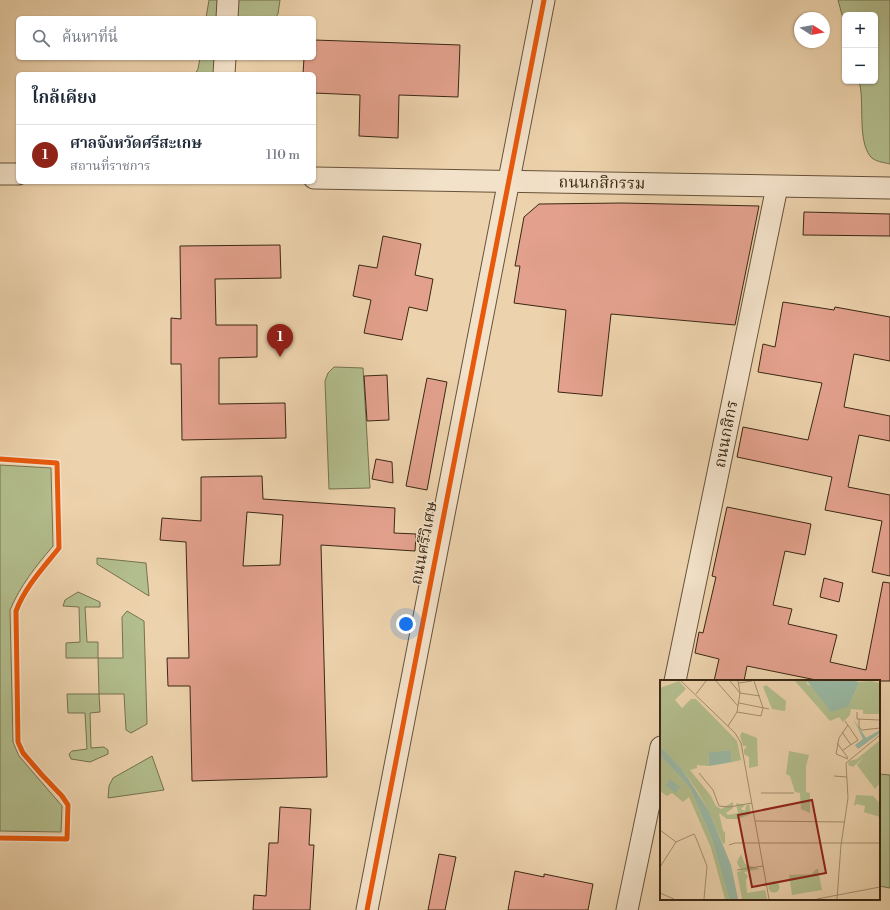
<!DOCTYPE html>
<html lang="th">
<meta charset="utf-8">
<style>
body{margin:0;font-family:"Libre Bodoni","Noto Serif Thai",serif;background:#f2f2f3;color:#1f2937}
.controls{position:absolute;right:12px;top:12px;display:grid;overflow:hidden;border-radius:6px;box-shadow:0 1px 3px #0004}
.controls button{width:36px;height:36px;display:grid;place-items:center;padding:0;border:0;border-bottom:1px solid #e0e1e3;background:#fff;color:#1f2937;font:20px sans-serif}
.compass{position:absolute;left:794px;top:12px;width:36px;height:36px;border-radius:50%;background:#fff;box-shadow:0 1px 3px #0004;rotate:101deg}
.you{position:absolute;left:406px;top:624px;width:14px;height:14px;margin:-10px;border:3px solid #fff;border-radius:50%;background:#1a73e8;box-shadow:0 0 0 6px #1a73e833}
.badge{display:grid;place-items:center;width:26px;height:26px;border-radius:50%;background:#8f2418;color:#fff;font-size:13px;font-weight:700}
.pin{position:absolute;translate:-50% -33px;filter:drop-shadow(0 1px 2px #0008)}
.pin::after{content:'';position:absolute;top:21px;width:14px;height:12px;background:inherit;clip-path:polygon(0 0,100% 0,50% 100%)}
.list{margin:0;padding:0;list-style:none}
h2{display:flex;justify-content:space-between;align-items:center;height:52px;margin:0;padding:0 16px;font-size:17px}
h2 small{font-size:13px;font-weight:400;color:#747a83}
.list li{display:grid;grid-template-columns:26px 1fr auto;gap:12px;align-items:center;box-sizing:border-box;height:60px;padding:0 16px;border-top:1px solid #e0e1e3}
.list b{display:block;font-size:15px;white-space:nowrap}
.list p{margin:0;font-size:13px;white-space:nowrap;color:#747a83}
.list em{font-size:13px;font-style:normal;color:#747a83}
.icon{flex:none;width:22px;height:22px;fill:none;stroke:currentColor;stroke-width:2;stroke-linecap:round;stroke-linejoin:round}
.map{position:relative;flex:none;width:890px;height:910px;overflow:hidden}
.search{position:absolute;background:#fff;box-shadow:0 1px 3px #0004;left:16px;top:16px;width:300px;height:44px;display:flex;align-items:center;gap:10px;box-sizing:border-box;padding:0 14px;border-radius:6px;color:#747a83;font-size:15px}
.panel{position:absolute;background:#fff;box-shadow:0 1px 3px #0004;left:16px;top:72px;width:300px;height:112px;border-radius:6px}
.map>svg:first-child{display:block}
</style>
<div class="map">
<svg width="890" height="910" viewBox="0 0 890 910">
<rect width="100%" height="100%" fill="#edd3ad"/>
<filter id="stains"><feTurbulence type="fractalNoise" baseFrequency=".005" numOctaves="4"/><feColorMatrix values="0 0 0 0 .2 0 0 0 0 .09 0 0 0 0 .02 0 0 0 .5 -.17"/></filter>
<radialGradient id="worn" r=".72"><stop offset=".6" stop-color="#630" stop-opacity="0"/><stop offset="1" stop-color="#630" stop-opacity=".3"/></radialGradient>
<g fill="#b3be8e" stroke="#767250">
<polygon points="209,0 280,0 278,14 275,18 206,18"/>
<path d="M838,0H890V164C883,162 875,162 870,156C857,138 865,102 859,81H875V15H845V26Z"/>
<polygon points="200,58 218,58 217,74 195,74 198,69"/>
<polygon points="334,367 363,368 370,488 329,489 325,381 328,373"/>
<path d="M0,465L51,468L53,546C36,566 20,586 10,610L13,742L19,756L62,806L61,832L0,831Z"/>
<polygon points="97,558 146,563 149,596 97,564"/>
<polygon points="78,592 100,602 100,607 85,607 87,642 98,642 98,658 123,658 122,617 127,611 144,621 147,724 131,733 126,730 124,694 99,694 100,712 90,713 91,748 104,747 108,750 108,754 90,762 71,759 69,754 72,751 87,749 85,713 68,713 67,694 99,694 98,658 66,658 66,643 80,642 79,607 63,606 65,600"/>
<polygon points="152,756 164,790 108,798 109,786 113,778"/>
<polygon points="879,774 890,775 890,888 879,886"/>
</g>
<g fill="#e3a18d" stroke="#3a2713" fill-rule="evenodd">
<polygon points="314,40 460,45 458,97 399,95 398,138 359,136 360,95 314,93 314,74 303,74 304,58 314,58"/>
<polygon points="622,203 759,206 735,325 611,314 602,396 558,392 566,310 514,303 520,266 515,266 524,217 539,204"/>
<polygon points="804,212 890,214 890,236 803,235"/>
<polygon points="383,236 421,244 415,275 433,279 427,311 409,307 402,340 364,333 371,300 353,296 359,265 377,268"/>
<polygon points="280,245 281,278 215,279 216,325 257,325 257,357 219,358 219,404 285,403 286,438 182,440 181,364 171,364 171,318 181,319 180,246"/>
<polygon points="783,302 834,310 835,307 890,317 890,361 854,354 844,407 890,416 890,441 859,435 848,487 890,495 890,576 872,572 882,521 825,510 832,477 737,457 743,427 808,440 822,383 758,372 763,344 775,347"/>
<polygon points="387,375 389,420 367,421 364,376"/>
<polygon points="427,378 447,382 427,490 406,486"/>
<polygon points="376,459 392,462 393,483 372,479"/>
<path d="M262,476L263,499L395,508L394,533L416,534L415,551L321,545L327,777L192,781L190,686H168L167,658H189L186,542L160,540L162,518L201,521V477ZM247,512L283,515L280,565L243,566Z"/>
<polygon points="727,507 811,524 805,555 785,551 773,605 792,609 788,624 837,635 830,662 866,670 883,582 890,583 890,681 821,681 747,666 744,681 714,681 719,659 695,653 699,632 703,633 716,577 712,576"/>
<polygon points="824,578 843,583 839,602 820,597"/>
<polygon points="280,807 311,809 309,845 314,845 310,910 253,910 254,895 266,896 269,843 278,843"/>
<polygon points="439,854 456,857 445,910 428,910"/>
<polygon points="515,871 544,877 544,874 593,884 588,910 508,910"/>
</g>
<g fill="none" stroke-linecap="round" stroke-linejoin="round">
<defs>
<g id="minor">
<polyline points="227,18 228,0"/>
<polyline points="224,74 225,58"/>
<polyline points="0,174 18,174"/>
<polyline points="314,178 890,188"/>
<polyline points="675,681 777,187"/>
<polyline points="367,910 544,0"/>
<polyline points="627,910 661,747"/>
</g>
</defs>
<use href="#minor" stroke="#67523a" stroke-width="23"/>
<use href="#minor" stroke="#f3e2ca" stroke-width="21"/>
<defs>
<g id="cycleway">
<path d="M0,459L57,463L59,548C43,568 25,587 16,611L18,742L23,753L42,775L62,796L68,805L67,839L0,838"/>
<polyline points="367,910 544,0"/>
</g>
</defs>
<use href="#cycleway" stroke="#f3e2ca" stroke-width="8"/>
<use href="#cycleway" stroke="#e8590c" stroke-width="5"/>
</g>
<g text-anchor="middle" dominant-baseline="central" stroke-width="3" stroke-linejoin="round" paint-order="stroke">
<g font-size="16" fill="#3a2713" stroke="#f3e2ca">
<text transform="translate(602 183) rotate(1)">ถนนกสิกรรม</text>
<text transform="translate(726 434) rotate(-79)">ถนนกสิกร</text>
<text transform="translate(424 543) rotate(-79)">ถนนศรีวิเศษ</text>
</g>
</g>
<g transform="translate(660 680)">
<rect width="220" height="220" fill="#edd3ad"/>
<path d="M19,1L26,9L15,20L22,28L31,19H36L77,61L81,80L72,82L69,70L48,74L49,86L37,85V88L30,90L51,116L56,126L61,129L73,122V128L66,133L68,135L78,133L76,123L85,125L81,129L85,131L86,126L89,124L91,134L78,139H67L59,133L63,151L65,152V163L63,164L49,131L38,112L22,89L0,66V8ZM135,1H147V4L189,26L199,2L211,1L220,3V34H203V30L191,29L190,35L183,42L179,37L170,41ZM106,5L126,21L125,31L112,29L103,7ZM82,52L97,58L98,86L89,88V77L84,74V70L87,66H83L80,56ZM220,60V103L215,109L197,85L204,77L193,87L188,85L189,81L197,79ZM129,71L149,75L146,86V112L150,113V133L141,129L140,113L135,112L130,96L126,94ZM0,75L30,108L52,159L69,219H65L51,168L29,117L23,122L12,113L7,116L0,111ZM196,115L213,116L220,123V137L204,132L205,126L197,124L194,126ZM81,174L85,184L100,189L84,192L88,196L86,200L87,213L105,210L107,219H82L77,192L81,191L77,182ZM156,189H158L162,210L132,215L129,195L152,194ZM108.5 207a5.5 5.5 0 1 1 11 0a5.5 5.5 0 1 1-11 0Z" fill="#b3be8e"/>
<path d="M147,1H196L199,2L189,26L171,32ZM194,40L206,58L220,50V53L198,69L195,65L203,59ZM0,66L22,89L49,131L71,185L78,219H69L52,159L30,108L0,75ZM70,70L72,82L49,86L48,73ZM10,99L20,107L16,113L6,106Z" fill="#9ab9a5"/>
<path fill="none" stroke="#a58e6f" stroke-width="1" d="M21,1L75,53L81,63L109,219M56,1L78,26M70,1L80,13L100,16M79,3L92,1M36,14L46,1M79,23L109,29M77,32L101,36L103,28L94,1M197,32V39L220,40M199,39V47L202,50L220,48M188,45L179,58L176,74L188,79M68,46L77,32L80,13L78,1M182,52L191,65M177,63L188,78M183,70L198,60L185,41M39,93L53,110L59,126L69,127L92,123M174,96L187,97M101,113H134M95,141L185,142M0,150L16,162L0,187M16,162L34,154L36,158L47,186L44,219M69,165L75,163H220M77,190L103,186M0,213L14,219M157,219L220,207M177,219L181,165L188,118L186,83L220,55"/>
<path fill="#8f2418" fill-opacity="0.15" stroke="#8f2418" stroke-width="2" d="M152,120L166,193L92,207L78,135Z"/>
<rect width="220" height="220" fill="none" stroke="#3a2713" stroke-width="2"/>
</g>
<rect width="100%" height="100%" filter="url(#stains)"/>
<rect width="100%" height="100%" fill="url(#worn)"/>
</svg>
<div class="controls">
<button>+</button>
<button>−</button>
</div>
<svg class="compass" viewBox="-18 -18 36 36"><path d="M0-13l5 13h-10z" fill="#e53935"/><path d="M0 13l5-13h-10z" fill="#747a83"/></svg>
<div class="you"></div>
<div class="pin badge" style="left:280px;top:357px">1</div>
<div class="search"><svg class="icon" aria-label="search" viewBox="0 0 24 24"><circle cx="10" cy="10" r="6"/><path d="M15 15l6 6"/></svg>ค้นหาที่นี่</div>
<section class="panel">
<h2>ใกล้เคียง<small></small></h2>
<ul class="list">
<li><span class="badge">1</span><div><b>ศาลจังหวัดศรีสะเกษ</b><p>สถานที่ราชการ</p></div><em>110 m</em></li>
</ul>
</section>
</div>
